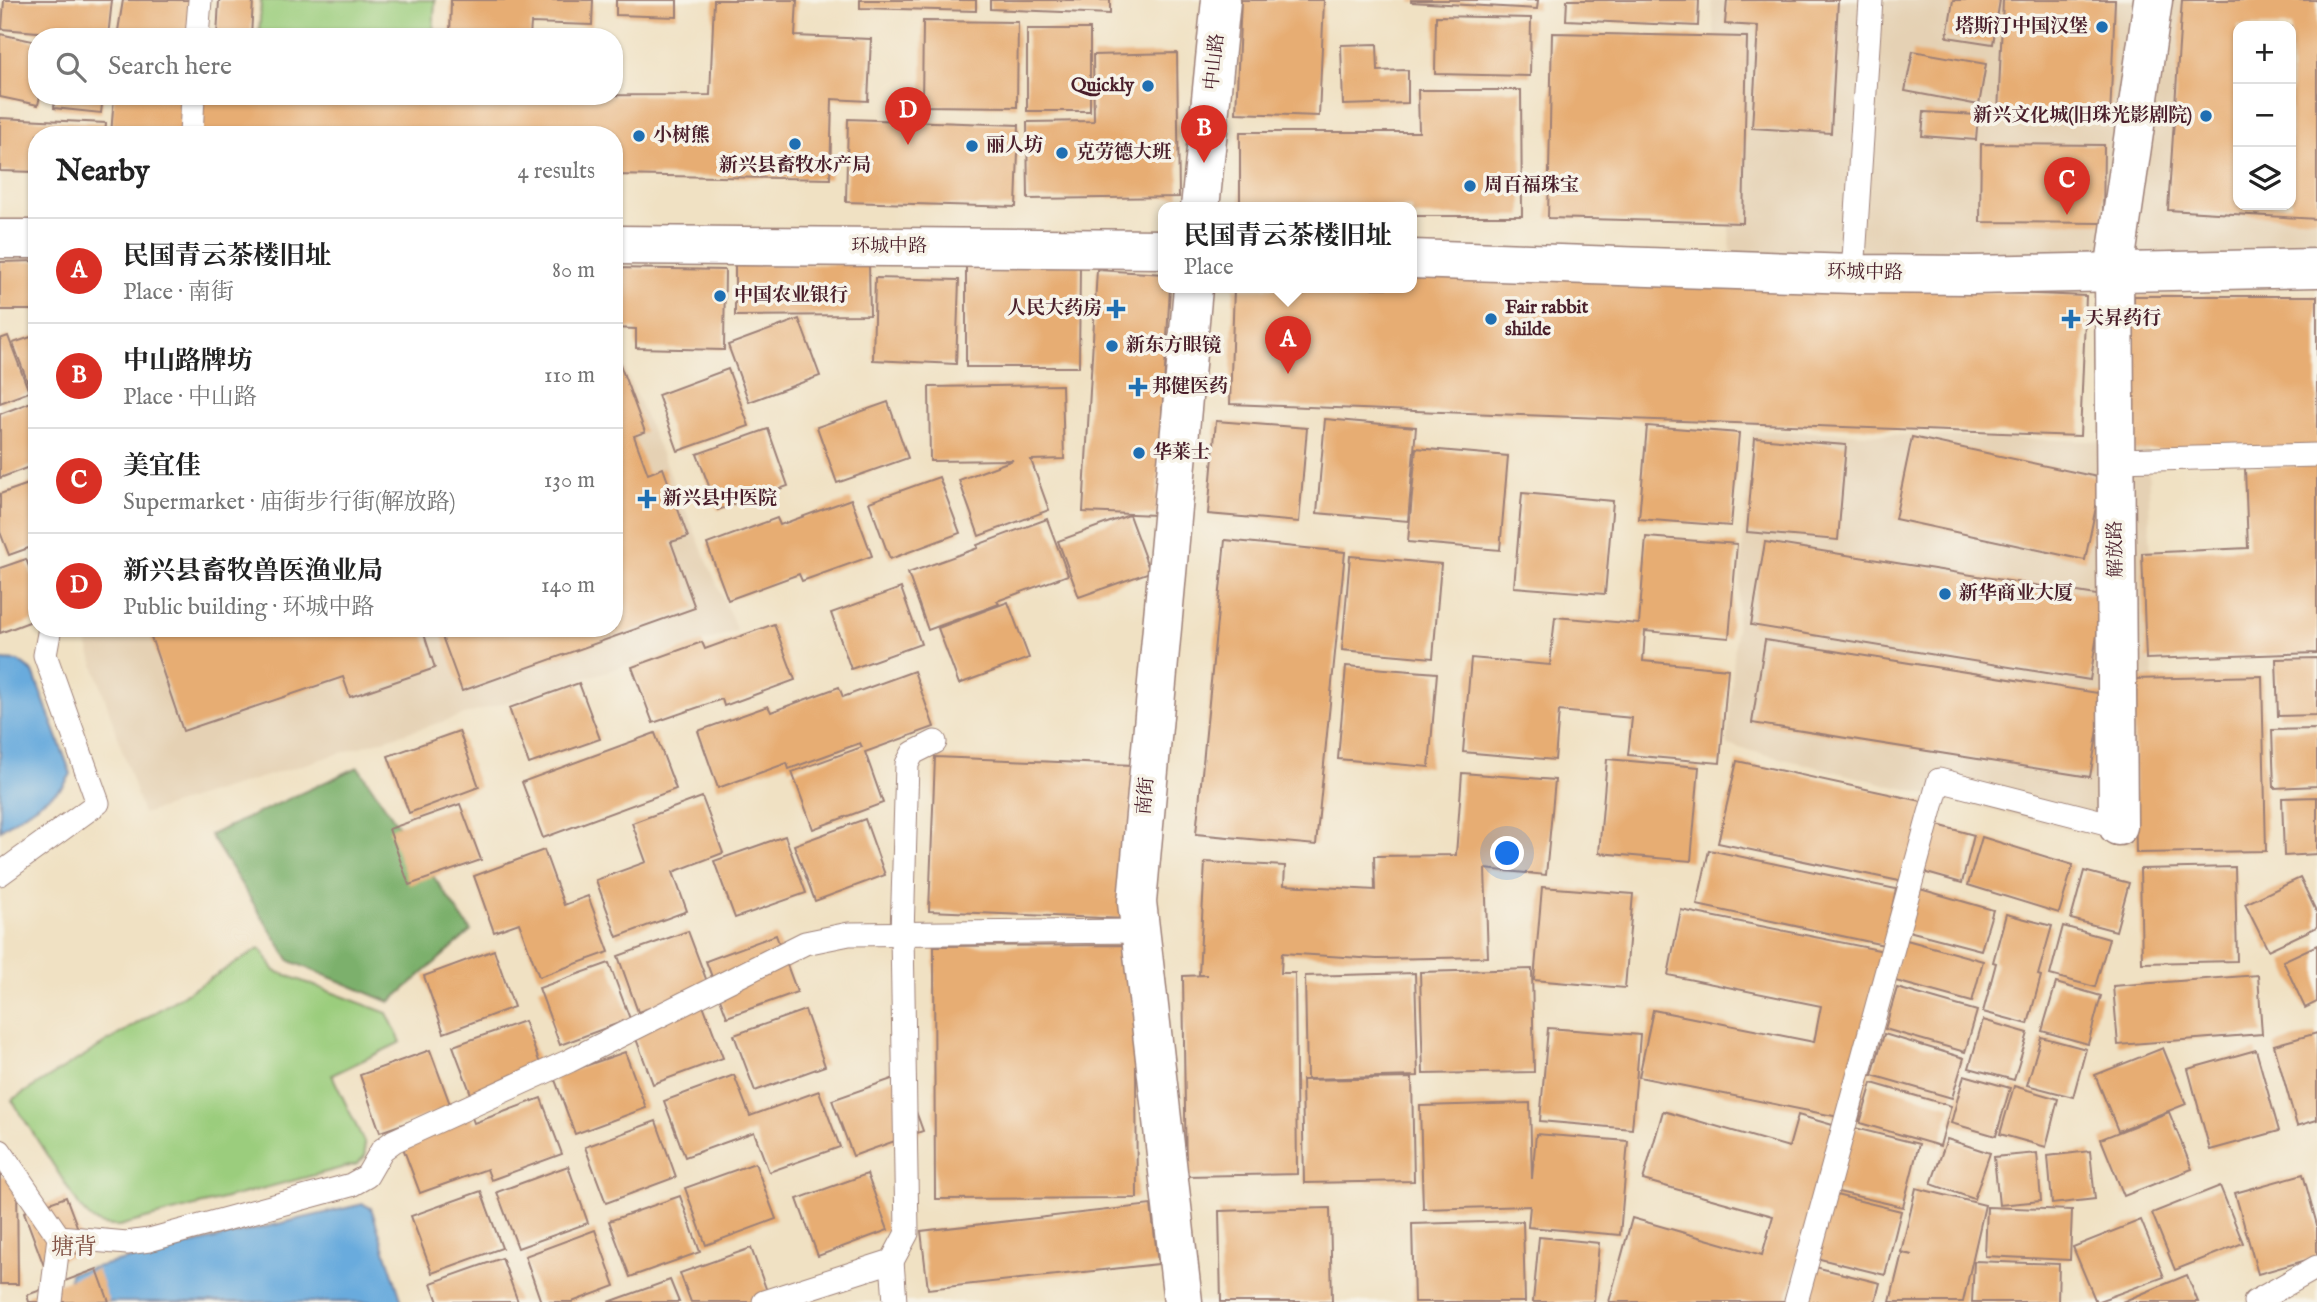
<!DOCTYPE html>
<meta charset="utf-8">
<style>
body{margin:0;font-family:"IM FELL English","Noto Serif SC",serif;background:#f2f2f2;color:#222}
.controls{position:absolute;right:21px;top:21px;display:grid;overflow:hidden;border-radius:14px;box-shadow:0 2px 5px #0004}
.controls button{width:63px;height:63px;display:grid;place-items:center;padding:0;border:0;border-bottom:2px solid #e0e0e0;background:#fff;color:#222;font:35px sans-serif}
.you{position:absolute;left:1508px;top:854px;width:24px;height:24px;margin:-18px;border:5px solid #fff;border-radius:50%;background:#1a73e8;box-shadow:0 0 0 10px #1a73e833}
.badge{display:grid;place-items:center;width:46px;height:46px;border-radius:50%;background:#d93025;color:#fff;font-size:23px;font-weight:700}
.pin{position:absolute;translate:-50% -58px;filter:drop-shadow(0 2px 4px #0008)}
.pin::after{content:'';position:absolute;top:37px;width:24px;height:21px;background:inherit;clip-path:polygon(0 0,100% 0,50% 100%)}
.popup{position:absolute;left:1158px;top:202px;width:259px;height:91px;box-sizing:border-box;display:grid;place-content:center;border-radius:14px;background:#fff;filter:drop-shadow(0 2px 5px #0005);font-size:23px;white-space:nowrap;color:#767676}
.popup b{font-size:26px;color:#222}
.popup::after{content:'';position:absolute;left:50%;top:100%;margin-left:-14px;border:14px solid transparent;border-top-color:#fff}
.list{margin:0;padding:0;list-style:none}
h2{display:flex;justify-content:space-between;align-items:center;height:91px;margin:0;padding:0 28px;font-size:30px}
h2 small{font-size:23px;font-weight:400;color:#767676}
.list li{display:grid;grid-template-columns:46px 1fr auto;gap:21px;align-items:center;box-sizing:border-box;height:105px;padding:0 28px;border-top:2px solid #e0e0e0}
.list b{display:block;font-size:26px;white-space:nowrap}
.list p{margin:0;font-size:23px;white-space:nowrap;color:#767676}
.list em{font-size:23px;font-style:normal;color:#767676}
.icon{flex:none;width:38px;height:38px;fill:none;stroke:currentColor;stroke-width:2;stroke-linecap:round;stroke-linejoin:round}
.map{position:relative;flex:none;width:2317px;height:1302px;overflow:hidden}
.search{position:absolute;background:#fff;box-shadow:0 2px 5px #0004;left:28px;top:28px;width:595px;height:77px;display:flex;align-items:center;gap:18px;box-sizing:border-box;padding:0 24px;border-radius:28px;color:#767676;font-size:26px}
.panel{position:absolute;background:#fff;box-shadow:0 2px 5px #0004;left:28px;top:126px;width:595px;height:511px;border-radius:28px}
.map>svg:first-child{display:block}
</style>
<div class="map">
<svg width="2317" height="1302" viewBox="0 0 2317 1302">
<rect width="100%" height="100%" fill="#f7f3e8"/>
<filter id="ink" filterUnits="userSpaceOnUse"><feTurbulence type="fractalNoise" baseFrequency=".0143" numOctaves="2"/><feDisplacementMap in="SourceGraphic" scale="14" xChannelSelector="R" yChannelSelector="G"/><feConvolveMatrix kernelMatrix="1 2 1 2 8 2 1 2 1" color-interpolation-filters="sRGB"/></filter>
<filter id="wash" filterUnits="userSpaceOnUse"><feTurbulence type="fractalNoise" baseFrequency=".00686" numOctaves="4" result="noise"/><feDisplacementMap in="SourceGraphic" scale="28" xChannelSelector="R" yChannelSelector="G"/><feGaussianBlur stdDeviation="1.57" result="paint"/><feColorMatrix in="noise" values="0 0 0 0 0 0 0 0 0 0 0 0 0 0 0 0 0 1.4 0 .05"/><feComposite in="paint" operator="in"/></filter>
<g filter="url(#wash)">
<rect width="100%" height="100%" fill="#f0e1c3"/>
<g fill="#e5d1b4" fill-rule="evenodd">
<path d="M1712,0H2317V268L1732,270ZM2238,26H2291V205H2238Z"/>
<polygon points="624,367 737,631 143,814 82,628 614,628 614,371"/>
<polygon points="1752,430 2148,443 2157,851 1727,745"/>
</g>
<g fill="#9bcd7d" stroke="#727654" stroke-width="2">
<polygon points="261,0 435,0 433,37 259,37"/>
<path d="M260,948L275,971L387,1013L401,1042L332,1075L364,1142L365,1156L357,1164L119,1226C100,1227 92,1222 80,1207L12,1100Z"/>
</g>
<polygon fill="#7cb06c" stroke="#63684c" stroke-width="2" points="358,767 471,931 390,1002 290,961 210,835"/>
<g fill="#69abdd" stroke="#5a6584" stroke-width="2">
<polygon points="0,660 18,661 33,672 71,774 63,787 0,830"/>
<polygon points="363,1204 371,1208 402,1302 68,1302 70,1273"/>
</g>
<g id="blocks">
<g fill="#e7ad73" fill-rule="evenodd">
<polygon points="4,0 112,0 108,37 60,37 61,34 2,29"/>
<polygon points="123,0 195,0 189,37 117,37"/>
<polygon points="219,0 253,0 251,37 217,37"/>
<polygon points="451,0 593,0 592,25 531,23 530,37 450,37"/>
<polygon points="616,0 677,0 677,17 616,15"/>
<polygon points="714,0 797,0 795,36 871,39 868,101 832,99 830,179 614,175 614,135 194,135 195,96 710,95"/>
<polygon points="860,0 976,0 976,11 860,8"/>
<polygon points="990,0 1110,0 1110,14 990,9"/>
<polygon points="1241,0 1324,0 1319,116 1236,113"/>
<polygon points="1411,0 1538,0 1537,9 1411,2"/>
<polygon points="1567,0 1699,0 1698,26 1566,20"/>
<polygon points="1727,0 1838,0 1831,133 1752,128 1758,26 1725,24"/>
<polygon points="1953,0 2000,0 1993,44 1947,37"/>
<polygon points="2003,0 2115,0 2110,119 1998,114"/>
<path d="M2182,0H2317V219L2168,210ZM2238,26H2291V205H2238Z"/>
<polygon points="1436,16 1531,18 1530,76 1435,74"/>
<polygon points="923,21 1018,22 1017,107 922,106"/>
<rect x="1027" y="29" width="63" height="82"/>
<polygon points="1552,33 1747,37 1743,223 1548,218"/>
<polygon points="0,34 37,42 37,96 40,96 38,105 0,97"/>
<polygon points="1377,44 1378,71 1408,70 1408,103 1343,105 1341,45"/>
<polygon points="1913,51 1986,64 1979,105 1905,91"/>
<polygon points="1177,53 1179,197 1028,199 1027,122 1094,121 1093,55"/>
<polygon points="1418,90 1521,90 1522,216 1412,216 1412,208 1240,208 1240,132 1419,132"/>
<polygon points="55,96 103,96 101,113 54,108"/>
<polygon points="114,96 184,96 180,135 111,135"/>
<polygon points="1924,112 1978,115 1976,140 1922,136"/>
<polygon points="0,118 106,123 105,135 37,135 37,172 0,171"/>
<polygon points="848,119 1019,125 1016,207 846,202"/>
<polygon points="1981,144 2104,145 2103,223 1980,222"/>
<polygon points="37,261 37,310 0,310 0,262"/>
<polygon points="869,264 870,315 735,316 735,265"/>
<polygon points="966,264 1080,264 1079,367 966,367"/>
<polygon points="614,268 725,270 724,350 636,348 636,329 614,328"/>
<polygon points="1097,270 1164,274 1164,288 1170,288 1156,515 1083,512"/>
<polygon points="1412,270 2086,296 2080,436 1230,404 1234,288 1412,288"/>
<polygon points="875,278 959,280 956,364 873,360"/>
<rect x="2134" y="296" width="183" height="154"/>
<polygon points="799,319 820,376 749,402 728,345"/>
<polygon points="37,335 37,398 34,399 13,343"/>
<polygon points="8,336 29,392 0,403 0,339"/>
<polygon points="615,351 645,432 634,436 648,474 663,468 688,537 671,542 695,608 462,691 439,628 614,628"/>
<polygon points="728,369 749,426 678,451 658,395"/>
<polygon points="1062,385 1064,459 1031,460 1049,510 979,536 959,480 1013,460 930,461 929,387"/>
<polygon points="31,402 37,419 37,464 0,478 0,414"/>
<polygon points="888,402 908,458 837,483 817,427"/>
<polygon points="1325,419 1416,427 1408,521 1317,513"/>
<polygon points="1216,421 1307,428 1299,522 1208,514"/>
<polygon points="1647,426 1739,433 1731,526 1639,519"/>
<polygon points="768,429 788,486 718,510 697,454"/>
<polygon points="1912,437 2102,478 2085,560 1895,519"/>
<polygon points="1755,438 1846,445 1838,540 1747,532"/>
<polygon points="1416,448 1508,456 1500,550 1408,542"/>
<polygon points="2317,465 2317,653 2146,659 2142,553 2248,548 2245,468"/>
<polygon points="939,477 960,533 890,559 869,502"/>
<polygon points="37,481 37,545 9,555 0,532 0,494"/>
<polygon points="1522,493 1613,501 1605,594 1514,587"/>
<polygon points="851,499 872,556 802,581 799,574 728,600 707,544 777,518 780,525"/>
<polygon points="1129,515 1150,572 1079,597 1058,541"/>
<polygon points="1047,519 1068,575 997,601 999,604 928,630 908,573 978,548 977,545"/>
<polygon points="1646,537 1737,544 1729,638 1645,631 1643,661 1728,669 1720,763 1628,755 1632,718 1559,711 1555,760 1463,752 1471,658 1550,665 1555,617 1639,624"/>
<polygon points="1225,540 1345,552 1316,845 1196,834"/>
<polygon points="1765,542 2103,596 2090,680 1751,625"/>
<polygon points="1350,556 1441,564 1433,658 1342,650"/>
<polygon points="26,559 37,587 37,619 0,633 0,568"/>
<polygon points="901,588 921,644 851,669 831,613"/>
<polygon points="1008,602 1029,658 959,684 938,628"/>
<polygon points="774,624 795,680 724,706 722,699 653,723 632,667 702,642 705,649"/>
<polygon points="148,628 422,628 435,668 350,697 343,677 183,731"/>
<polygon points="1765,640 2104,694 2090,777 1752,723"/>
<polygon points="2317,658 2317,715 2278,716 2276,659"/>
<polygon points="1346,666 1437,673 1429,767 1338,759"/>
<polygon points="914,671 934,727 865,752 883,803 813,829 792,772 862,747 860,743 789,769 787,763 718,788 698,731 768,706 771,712 839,687 843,697"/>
<polygon points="2262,676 2266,851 2136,853 2133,679"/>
<polygon points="579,683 600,739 529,764 509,708"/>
<polygon points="2317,729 2317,786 2274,788 2272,730"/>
<polygon points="459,731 479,787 409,813 388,756"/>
<polygon points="655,733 676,789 543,838 522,782"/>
<polygon points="935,757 1133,765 1127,919 929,911"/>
<polygon points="1607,759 1699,767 1691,861 1599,853"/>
<polygon points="1737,761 1926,802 1909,883 1718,843"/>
<polygon points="1462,773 1555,780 1546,875 1485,869 1488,957 1377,959 1282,953 1281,973 1295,973 1297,1174 1186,1176 1183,976 1207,975 1199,975 1205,862 1285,866 1284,885 1375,890 1374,856 1456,855"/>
<polygon points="702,797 723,853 673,872 687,911 617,937 596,880 646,862 632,823"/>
<polygon points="2317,797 2317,854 2284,856 2282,798"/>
<polygon points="460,804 481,860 409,885 389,829"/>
<polygon points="865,819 885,875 815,901 794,845"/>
<polygon points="1930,823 1974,835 1962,883 1916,870"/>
<polygon points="785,836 806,893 735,918 714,861"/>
<polygon points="1982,837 2073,865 2059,913 1968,885"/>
<polygon points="544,850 564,905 588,896 609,952 539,977 519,923 494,932 474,876"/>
<polygon points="1709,850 1896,889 1884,945 1697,905"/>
<polygon points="2235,867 2237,961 2142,963 2140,869"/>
<polygon points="2084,871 2129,883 2116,931 2071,919"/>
<polygon points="2300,878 2317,913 2317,927 2268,950 2245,904"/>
<polygon points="1542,887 1633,894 1625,988 1534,980"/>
<polygon points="1913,887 1993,910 1981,950 1901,929"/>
<polygon points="1681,910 1894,953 1859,1121 1639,1077 1653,1010 1814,1042 1821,1006 1668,975"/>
<polygon points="2006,914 2052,926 2038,975 2041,976 2028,1024 1983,1012 1996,963 1993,962"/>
<polygon points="2063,926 2109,939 2095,987 2050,975"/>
<polygon points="688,931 709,987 638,1012 618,956"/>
<polygon points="776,935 797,992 727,1017 706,961"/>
<polygon points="1903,939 1983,961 1972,1002 1892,980"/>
<polygon points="1135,945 1137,1198 935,1199 934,946"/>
<polygon points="2317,945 2317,1002 2305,1008 2283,961"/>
<polygon points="494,950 514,1007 444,1033 424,976"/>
<polygon points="609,963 630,1019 560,1045 539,988"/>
<polygon points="1532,969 1534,1072 1423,1074 1420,972"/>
<polygon points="1415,973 1418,1076 1307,1079 1305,976"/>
<polygon points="2258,975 2262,1034 2118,1045 2113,986"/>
<polygon points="2056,983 2101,996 2088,1044 2042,1031"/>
<polygon points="1897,988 1977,1011 1965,1052 1885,1029"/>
<polygon points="702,1002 723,1058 653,1084 632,1028"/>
<polygon points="805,1010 825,1066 755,1091 734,1035"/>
<polygon points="1983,1020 2028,1033 2014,1080 1969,1068"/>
<polygon points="524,1021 545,1077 474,1102 453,1046"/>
<polygon points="1548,1028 1640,1035 1632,1129 1540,1121"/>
<polygon points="2317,1033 2317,1120 2297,1126 2274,1045"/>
<polygon points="1884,1034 1964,1058 1952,1098 1872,1075"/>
<polygon points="2041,1037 2086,1049 2073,1097 2027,1085"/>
<polygon points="2163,1048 2186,1104 2118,1131 2095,1075"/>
<polygon points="430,1050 451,1107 380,1132 360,1075"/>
<polygon points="2256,1050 2279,1131 2210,1150 2188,1069"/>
<polygon points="625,1052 646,1108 575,1134 554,1077"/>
<polygon points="734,1075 750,1116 819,1091 840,1147 769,1172 754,1132 685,1157 664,1101"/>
<polygon points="903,1075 923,1131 853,1156 832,1100"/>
<polygon points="1964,1075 2010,1088 1996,1136 1951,1123"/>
<polygon points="1412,1078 1414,1181 1304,1183 1302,1080"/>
<polygon points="1872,1083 1951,1106 1940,1146 1860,1123"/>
<polygon points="2014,1086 2058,1099 2046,1147 2000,1134"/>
<polygon points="541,1098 562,1154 491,1180 487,1169 420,1193 399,1137 470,1112 474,1123"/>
<polygon points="1530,1103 1532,1179 1536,1134 1628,1141 1620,1235 1528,1227 1530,1206 1423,1209 1420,1106"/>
<polygon points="1663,1111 1789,1147 1798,1115 1836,1126 1786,1302 1609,1302 1632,1218 1762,1255 1773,1216 1643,1180"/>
<polygon points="2169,1112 2192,1169 2124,1196 2101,1139"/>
<polygon points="656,1121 676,1177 606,1203 585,1147"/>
<polygon points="1851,1127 1919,1144 1903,1207 1834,1191"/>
<polygon points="1947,1139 1990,1153 1974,1199 1931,1184"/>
<polygon points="2090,1151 2095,1199 2052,1204 2048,1156"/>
<polygon points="2037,1153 2041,1201 1999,1205 1994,1157"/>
<polygon points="755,1163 776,1219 706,1245 685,1188"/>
<polygon points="568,1166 588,1223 518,1248 497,1192"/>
<polygon points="867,1174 888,1230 818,1256 797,1199"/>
<polygon points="2303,1174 2317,1225 2317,1257 2258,1274 2235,1193"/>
<polygon points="0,1176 17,1176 18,1284 0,1284"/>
<polygon points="2220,1186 2243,1243 2175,1270 2152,1213"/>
<polygon points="1916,1188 1985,1205 1963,1302 1890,1302 1902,1253 1912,1255 1901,1252"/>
<polygon points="481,1191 502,1248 432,1273 411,1216"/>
<polygon points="1832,1194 1901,1211 1885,1275 1816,1258"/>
<polygon points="680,1196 700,1252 630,1277 609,1221"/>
<polygon points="66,1197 86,1250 44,1266 24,1212"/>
<polygon points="1151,1205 1158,1264 928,1289 921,1231"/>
<polygon points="1987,1207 2072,1210 2070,1260 1985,1256"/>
<polygon points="1330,1208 1332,1302 1221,1302 1219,1211"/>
<polygon points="2141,1220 2164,1277 2096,1302 2073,1247"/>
<polygon points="1523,1221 1525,1302 1414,1302 1412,1224"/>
<polygon points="595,1230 615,1286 572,1302 541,1302 525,1256"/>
<polygon points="1539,1237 1599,1243 1594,1302 1533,1302"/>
<polygon points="751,1248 771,1302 691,1302 680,1273"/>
<polygon points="502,1258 518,1302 438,1302 431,1283"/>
<polygon points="1974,1261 2059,1264 2058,1302 1972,1302"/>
<polygon points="1811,1266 1880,1283 1875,1302 1802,1302"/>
<polygon points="97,1269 109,1302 29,1302 27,1295"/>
<polygon points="2187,1275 2198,1302 2122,1302"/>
<polygon points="670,1280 679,1302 609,1302"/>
</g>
</g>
</g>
<g filter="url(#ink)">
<use href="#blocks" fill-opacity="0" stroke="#9d8077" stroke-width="2"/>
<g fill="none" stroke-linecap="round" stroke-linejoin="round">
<defs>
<g id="lane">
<polyline points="197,37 200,0"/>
<polyline points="191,135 193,96"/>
<polyline points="1853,274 1871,0"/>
<polyline points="2115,460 2317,455"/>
<polyline points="0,874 98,803 45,655 50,628"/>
<polyline points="0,1151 59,1237 51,1302"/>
<polyline points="59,1237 127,1243 149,1240 351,1185 367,1176 382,1150 394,1141 569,1061 805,943 849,934 1140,931"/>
<polyline points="892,1261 895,1302"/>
<polyline points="764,1302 892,1261 907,1233 902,934 907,764 913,753 935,742"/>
<polyline points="1796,1302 1939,780 2118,826"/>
<polyline points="2255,1302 2317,1267"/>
</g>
<g id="street">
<polyline points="1200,208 1221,0"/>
<polyline points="0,239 37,239"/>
<polyline points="614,245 1164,249"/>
<polyline points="1412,259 1853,274 1972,275 2317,268"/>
<polyline points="2118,826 2114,272 2153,0"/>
<polyline points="1183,1302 1137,902 1193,288"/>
</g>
</defs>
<use href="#lane" stroke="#9d8077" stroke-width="25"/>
<use href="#street" stroke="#9d8077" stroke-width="41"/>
<use href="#lane" stroke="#fff" stroke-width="23"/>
<use href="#street" stroke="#fff" stroke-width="38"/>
</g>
</g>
<g fill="#1f6fb2" stroke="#f7f3e8" stroke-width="2.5">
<circle cx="2102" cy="27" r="7"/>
<circle cx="1148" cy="86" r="7"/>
<circle cx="2206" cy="116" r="7"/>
<circle cx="639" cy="136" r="7"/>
<circle cx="795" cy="144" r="7"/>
<circle cx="972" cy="146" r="7"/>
<circle cx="1062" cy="153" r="7"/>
<circle cx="1470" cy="186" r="7"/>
<circle cx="720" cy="296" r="7"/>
<path d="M1112.5 298.5h7v7h7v7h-7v7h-7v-7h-7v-7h7z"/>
<circle cx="1491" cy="319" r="7"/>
<path d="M2067.5 308.5h7v7h7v7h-7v7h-7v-7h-7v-7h7z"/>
<circle cx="1112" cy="346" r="7"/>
<path d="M1134.5 376.5h7v7h7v7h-7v7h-7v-7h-7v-7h7z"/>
<circle cx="1139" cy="453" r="7"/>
<path d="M643.5 488.5h7v7h7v7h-7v7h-7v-7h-7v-7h7z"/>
<circle cx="1945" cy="594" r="7"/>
</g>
<g text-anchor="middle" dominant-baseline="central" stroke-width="7" stroke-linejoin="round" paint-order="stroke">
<g font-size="19" font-weight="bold" fill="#4a1f2b" stroke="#f7f3e8" text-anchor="start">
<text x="2088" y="27" text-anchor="end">塔斯汀中国汉堡</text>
<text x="1134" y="86" text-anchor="end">Quickly</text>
<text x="2192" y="116" text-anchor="end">新兴文化城(旧珠光影剧院)</text>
<text x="653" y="136">小树熊</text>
<text x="986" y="146">丽人坊</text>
<text x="1076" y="153">克劳德大班</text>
<text x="795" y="166" text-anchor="middle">新兴县畜牧水产局</text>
<text x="1484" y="186">周百福珠宝</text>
<text x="734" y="296">中国农业银行</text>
<text x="1505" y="308">Fair rabbit<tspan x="1505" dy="22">shilde</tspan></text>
<text x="1102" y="309" text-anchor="end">人民大药房</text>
<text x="2085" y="319">天昇药行</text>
<text x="1126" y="346">新东方眼镜</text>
<text x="1152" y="387">邦健医药</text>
<text x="1153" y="453">华莱士</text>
<text x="663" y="499">新兴县中医院</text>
<text x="1959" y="594">新华商业大厦</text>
</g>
<g font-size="19" fill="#4a1f2b" stroke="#f7f3e8">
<text transform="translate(1215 62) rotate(-84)">中山路</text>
<text x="889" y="247">环城中路</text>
<text transform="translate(1865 273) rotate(1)">环城中路</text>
<text transform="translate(2116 549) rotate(-91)">解放路</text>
<text transform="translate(1146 796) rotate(-85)">南街</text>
</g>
<g font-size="23" fill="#815144" stroke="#f7f3e8">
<text x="74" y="1247">塘背</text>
</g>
</g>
</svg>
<div class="controls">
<button>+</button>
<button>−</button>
<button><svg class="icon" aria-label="layers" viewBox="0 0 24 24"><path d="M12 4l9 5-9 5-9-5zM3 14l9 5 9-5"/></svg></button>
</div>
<div class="you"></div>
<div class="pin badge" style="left:1288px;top:374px">A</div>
<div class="popup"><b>民国青云茶楼旧址</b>Place</div>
<div class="pin badge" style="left:1204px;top:163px">B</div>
<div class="pin badge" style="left:2067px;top:215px">C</div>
<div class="pin badge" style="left:908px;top:145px">D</div>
<div class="search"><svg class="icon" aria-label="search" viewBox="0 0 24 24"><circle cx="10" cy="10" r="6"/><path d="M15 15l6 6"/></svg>Search here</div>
<section class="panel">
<h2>Nearby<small>4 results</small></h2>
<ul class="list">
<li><span class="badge">A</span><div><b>民国青云茶楼旧址</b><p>Place · 南街</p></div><em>80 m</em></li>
<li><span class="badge">B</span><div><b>中山路牌坊</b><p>Place · 中山路</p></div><em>110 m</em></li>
<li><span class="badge">C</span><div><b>美宜佳</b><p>Supermarket · 庙街步行街(解放路)</p></div><em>130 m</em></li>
<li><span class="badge">D</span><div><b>新兴县畜牧兽医渔业局</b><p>Public building · 环城中路</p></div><em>140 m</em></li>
</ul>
</section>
</div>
